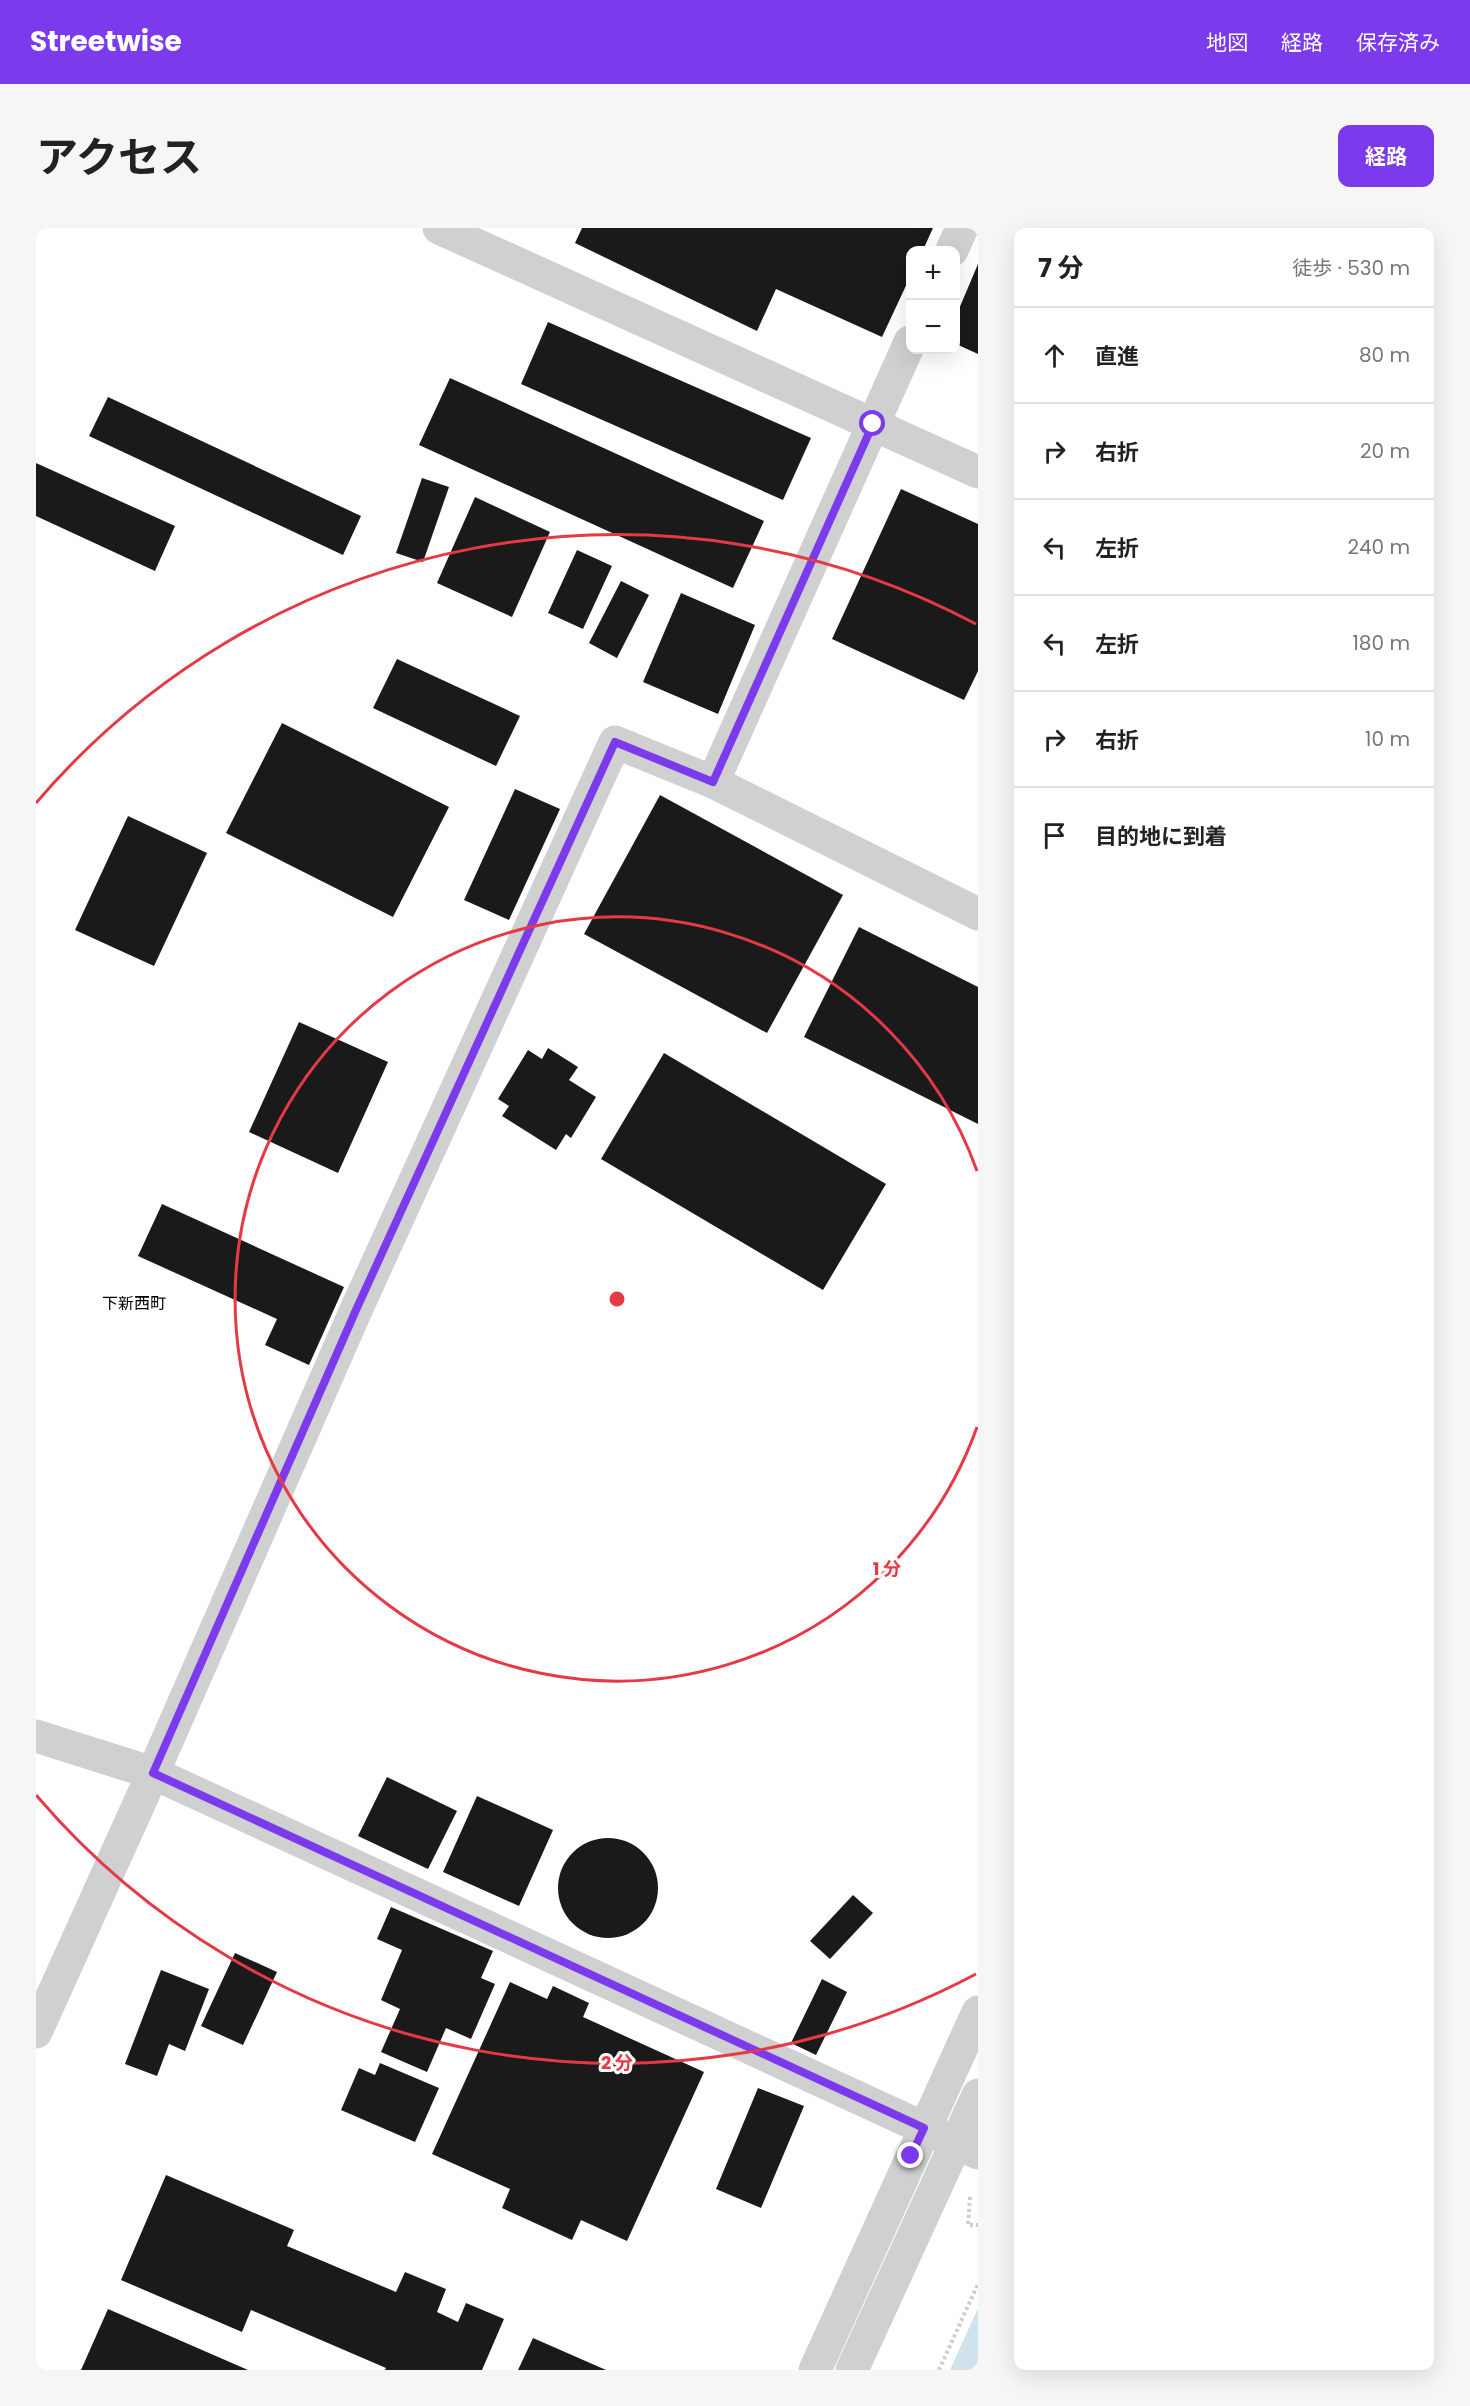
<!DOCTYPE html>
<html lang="ja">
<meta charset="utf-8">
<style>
body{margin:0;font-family:Poppins,"Noto Sans JP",sans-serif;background:#f6f6f6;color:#222}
.controls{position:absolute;right:18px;top:18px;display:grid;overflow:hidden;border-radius:12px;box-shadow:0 6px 24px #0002}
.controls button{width:54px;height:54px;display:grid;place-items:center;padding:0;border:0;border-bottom:2px solid #e0e0e0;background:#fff;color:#222;font:30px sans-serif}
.stop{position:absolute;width:18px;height:18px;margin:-14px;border:4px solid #7c3aed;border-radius:50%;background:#fff}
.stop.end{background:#7c3aed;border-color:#fff;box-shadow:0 2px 6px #0008}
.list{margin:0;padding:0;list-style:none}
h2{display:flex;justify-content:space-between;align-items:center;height:78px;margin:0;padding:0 24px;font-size:26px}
h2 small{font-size:20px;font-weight:400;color:#767676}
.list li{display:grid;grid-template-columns:39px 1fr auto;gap:18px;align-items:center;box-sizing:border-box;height:96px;padding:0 24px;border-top:2px solid #e0e0e0}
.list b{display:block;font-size:22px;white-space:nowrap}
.list em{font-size:20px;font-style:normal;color:#767676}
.icon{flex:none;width:33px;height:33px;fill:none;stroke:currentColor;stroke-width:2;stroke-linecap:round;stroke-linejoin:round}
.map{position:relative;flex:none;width:942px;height:2142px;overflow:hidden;border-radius:12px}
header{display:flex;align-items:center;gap:36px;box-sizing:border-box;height:84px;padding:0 30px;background:#7c3aed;color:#fff}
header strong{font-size:28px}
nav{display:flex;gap:33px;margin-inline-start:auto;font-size:21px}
.intro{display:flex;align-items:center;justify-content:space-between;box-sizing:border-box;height:144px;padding:0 36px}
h1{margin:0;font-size:42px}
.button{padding:15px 27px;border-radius:12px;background:#7c3aed;color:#fff;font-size:21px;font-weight:700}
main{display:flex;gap:36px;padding:0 36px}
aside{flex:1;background:#fff;border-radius:12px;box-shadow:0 6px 24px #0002}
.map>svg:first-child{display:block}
</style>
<header>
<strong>Streetwise</strong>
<nav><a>地図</a><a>経路</a><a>保存済み</a></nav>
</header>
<div class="intro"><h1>アクセス</h1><a class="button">経路</a></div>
<main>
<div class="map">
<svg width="942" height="2142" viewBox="0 0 942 2142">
<rect width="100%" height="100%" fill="#fff"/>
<polygon fill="#cfe2ee" points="942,2080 942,2142 914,2142"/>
<g fill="#1a1a1a">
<polygon points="546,0 897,0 887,22 874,22 874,49 846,109 740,61 721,103 539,15"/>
<polygon points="942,36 942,126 920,116 920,88"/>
<polygon points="512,94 775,210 747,272 485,156"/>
<polygon points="414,150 728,293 697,360 383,217"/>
<polygon points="72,169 325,288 307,327 53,208"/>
<polygon points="0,235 139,298 119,343 0,288"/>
<polygon points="386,250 413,259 387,334 360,325"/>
<polygon points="865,261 942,296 942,443 928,472 796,411"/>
<polygon points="439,269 514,304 476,389 401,355"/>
<polygon points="541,322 576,338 547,401 512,385"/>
<polygon points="585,353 613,367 581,430 553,415"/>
<polygon points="645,365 719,397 682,486 607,454"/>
<polygon points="361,431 484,488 460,538 337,480"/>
<polygon points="246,495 413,579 357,689 190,605"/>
<polygon points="479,561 524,581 473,692 428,672"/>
<polygon points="624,567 807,667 731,805 548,706"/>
<polygon points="92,588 171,625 118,738 39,702"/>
<polygon points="823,699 942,759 942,896 768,809"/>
<polygon points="263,794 352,834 302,945 213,904"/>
<polygon points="512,820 542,839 533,852 560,869 535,910 530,906 520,922 466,888 473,878 462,871 492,822 506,831"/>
<polygon points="628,825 850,956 787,1062 565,931"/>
<polygon points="126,976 308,1059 273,1137 229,1117 241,1091 102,1028"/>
<polygon points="351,1549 421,1583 392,1641 322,1608"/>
<polygon points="441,1568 517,1602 483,1678 407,1644"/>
<circle cx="572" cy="1660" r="50"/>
<polygon points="817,1667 837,1685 794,1731 774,1713"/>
<polygon points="355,1679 457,1723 445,1750 459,1756 435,1811 410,1800 391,1844 345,1824 364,1781 345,1772 366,1722 341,1711"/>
<polygon points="199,1725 241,1744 207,1817 165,1798"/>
<polygon points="125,1742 173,1761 149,1823 133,1816 121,1848 89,1836"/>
<polygon points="786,1751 811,1764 780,1827 755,1815"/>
<polygon points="474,1754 511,1771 517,1758 553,1775 547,1789 668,1844 591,2013 545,1992 536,2012 466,1980 474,1961 396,1926"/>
<polygon points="344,1835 403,1860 379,1914 305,1882 323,1840 339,1847"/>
<polygon points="722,1860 768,1878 725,1980 680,1961"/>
<polygon points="130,1947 258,2002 251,2018 360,2064 369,2044 410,2061 401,2084 422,2094 430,2075 468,2091 446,2142 349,2142 350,2140 215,2082 206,2104 85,2052"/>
<polygon points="72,2081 212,2142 45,2142"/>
<polygon points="497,2110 570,2142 482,2142"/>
</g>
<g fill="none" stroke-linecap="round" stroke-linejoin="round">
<g stroke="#cdcdcd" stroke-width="4" stroke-dasharray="3 3" stroke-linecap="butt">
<polyline points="934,1969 932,1997 942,1997"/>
<polyline points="903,2142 942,2056"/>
</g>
<g stroke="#d0d0d0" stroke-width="33">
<polyline points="403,0 942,244"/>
<polyline points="916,22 926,0"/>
<polyline points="677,554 874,114"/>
<polyline points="0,1508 117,1545 942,1925"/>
<polyline points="0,1804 117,1545 320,1082 579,514 677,554 942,686"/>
<polyline points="779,2142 942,1784"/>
<polyline points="816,2142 942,1867"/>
</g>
</g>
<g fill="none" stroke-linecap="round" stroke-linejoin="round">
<polyline stroke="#7c3aed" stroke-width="8" points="837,196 677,554 579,514 320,1082 117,1545 888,1900 875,1928"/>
</g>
<g fill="none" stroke="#e63946" stroke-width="3">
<path d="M941 1199A382 382 0 1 1 941 943"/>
<path d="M940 1746A764 764 0 0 1 0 1567M0 575A764 764 0 0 1 940 396"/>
</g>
<g text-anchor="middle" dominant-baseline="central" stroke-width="6" stroke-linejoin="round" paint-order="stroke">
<g font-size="16" fill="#000" stroke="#fff">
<text x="98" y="1075">下新西町</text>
</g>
</g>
<circle cx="581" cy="1071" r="9" fill="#e63946" stroke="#fff" stroke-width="3"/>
<g font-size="18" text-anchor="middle" font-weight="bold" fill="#e63946" stroke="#fff" stroke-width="6" stroke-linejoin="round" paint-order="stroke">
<text x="851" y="1347">1 分</text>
<text x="581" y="1841">2 分</text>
</g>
</svg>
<div class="controls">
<button>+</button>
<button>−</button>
</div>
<div class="stop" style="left:837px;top:196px"></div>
<div class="stop end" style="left:875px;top:1928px"></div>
</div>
<aside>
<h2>7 分<small>徒歩 · 530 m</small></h2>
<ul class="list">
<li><svg class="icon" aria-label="ahead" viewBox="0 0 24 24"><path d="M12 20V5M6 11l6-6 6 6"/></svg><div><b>直進</b></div><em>80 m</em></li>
<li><svg class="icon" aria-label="right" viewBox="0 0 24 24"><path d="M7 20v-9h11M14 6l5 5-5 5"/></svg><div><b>右折</b></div><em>20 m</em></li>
<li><svg class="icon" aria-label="left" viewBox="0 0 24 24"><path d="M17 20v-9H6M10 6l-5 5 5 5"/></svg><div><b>左折</b></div><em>240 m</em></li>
<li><svg class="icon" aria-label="left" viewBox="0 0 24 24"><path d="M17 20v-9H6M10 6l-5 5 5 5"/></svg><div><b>左折</b></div><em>180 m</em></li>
<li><svg class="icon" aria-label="right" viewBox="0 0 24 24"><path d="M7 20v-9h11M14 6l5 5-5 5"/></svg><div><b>右折</b></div><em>10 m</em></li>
<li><svg class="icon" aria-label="arrive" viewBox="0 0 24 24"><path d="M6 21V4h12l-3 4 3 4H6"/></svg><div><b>目的地に到着</b></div></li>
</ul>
</aside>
</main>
